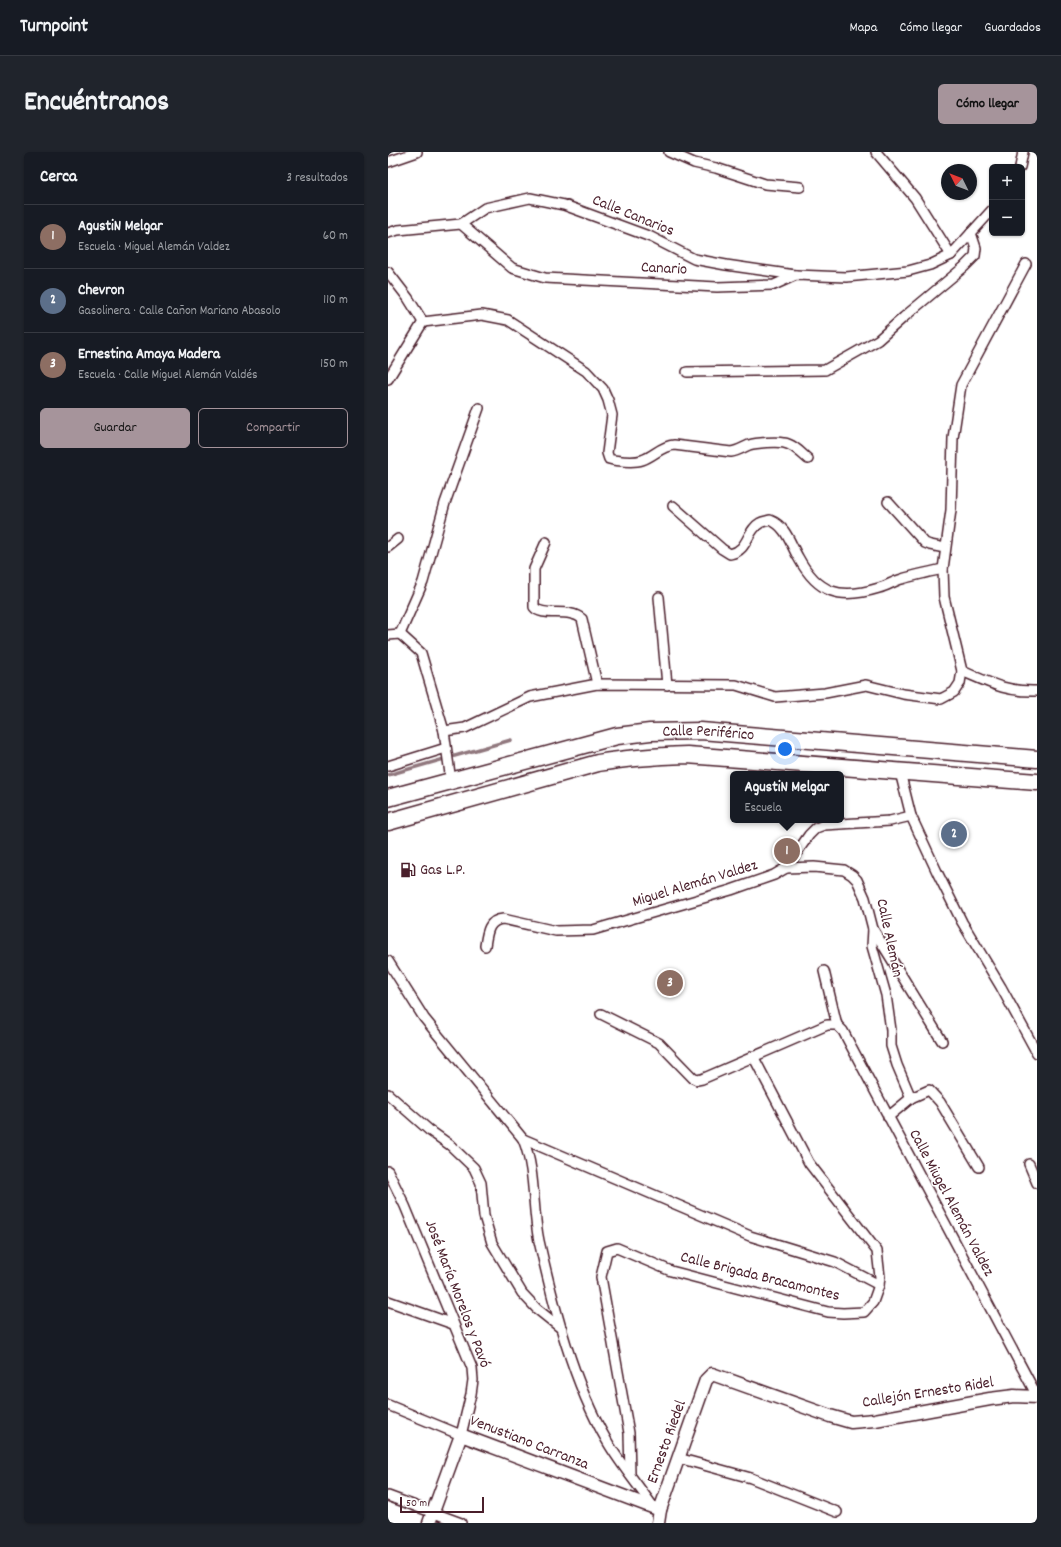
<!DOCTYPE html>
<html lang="es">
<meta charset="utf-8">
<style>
body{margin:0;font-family:Dekko,sans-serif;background:#20242c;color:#f1f3f6}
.controls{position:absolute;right:12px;top:12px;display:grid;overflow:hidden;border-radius:6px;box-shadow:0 1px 3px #0004}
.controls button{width:36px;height:36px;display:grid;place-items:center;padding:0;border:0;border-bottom:1px solid #363941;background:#171b24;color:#f1f3f6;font:20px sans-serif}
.compass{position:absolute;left:553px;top:12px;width:36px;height:36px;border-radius:50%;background:#171b24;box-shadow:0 1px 3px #0004;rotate:312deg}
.scale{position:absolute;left:12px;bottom:10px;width:84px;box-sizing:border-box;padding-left:4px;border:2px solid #4a1f2b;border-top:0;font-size:11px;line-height:14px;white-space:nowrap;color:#4a1f2b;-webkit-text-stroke:3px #fff;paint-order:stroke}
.you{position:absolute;left:397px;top:597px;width:14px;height:14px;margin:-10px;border:3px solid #fff;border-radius:50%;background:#1a73e8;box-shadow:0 0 0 6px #1a73e833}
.badge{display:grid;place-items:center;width:26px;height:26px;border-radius:50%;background:#a6949b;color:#fff;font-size:13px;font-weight:700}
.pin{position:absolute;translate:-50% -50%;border:2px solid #fff;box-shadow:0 1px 4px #0006}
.popup{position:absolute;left:342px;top:619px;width:114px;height:52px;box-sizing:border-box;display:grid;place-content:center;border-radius:6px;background:#171b24;filter:drop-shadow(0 1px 3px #0005);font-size:13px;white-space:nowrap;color:#9ea1a6}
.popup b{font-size:15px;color:#f1f3f6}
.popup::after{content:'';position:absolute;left:50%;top:100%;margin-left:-8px;border:8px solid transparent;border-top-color:#171b24}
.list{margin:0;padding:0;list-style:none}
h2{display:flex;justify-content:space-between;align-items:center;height:52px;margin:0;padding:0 16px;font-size:17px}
h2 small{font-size:13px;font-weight:400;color:#9ea1a6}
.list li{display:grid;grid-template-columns:26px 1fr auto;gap:12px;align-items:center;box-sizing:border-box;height:64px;padding:0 16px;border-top:1px solid #363941}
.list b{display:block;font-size:15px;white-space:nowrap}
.list p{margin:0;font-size:13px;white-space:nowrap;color:#9ea1a6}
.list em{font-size:13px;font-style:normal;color:#9ea1a6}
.actions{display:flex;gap:8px;padding:12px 16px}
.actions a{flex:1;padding:9px 0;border:1px solid #a6949b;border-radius:6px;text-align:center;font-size:14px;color:#a6949b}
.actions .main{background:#a6949b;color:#111}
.map{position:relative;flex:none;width:649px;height:1371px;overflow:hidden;border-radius:6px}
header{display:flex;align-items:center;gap:24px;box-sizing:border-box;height:56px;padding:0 20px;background:#171b24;border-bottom:1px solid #363941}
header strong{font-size:19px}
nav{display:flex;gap:22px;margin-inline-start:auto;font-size:14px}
.intro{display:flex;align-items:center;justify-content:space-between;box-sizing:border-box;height:96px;padding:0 24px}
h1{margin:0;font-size:28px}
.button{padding:10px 18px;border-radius:6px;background:#a6949b;color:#111;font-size:14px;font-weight:700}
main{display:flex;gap:24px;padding:0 24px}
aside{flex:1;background:#171b24;border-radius:6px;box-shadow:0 1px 3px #0004}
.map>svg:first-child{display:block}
</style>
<header>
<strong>Turnpoint</strong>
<nav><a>Mapa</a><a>Cómo llegar</a><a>Guardados</a></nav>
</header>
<div class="intro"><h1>Encuéntranos</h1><a class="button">Cómo llegar</a></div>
<main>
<aside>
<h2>Cerca<small>3 resultados</small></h2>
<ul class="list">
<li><span class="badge" style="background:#8d6e63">1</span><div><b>AgustiN Melgar</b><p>Escuela · Miguel Alemán Valdez</p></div><em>60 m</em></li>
<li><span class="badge" style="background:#5c6f8a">2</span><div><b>Chevron</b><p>Gasolinera · Calle Cañon Mariano Abasolo</p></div><em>110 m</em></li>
<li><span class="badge" style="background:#8d6e63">3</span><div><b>Ernestina Amaya Madera</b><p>Escuela · Calle Miguel Alemán Valdés</p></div><em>150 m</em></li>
</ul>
<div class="actions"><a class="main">Guardar</a><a>Compartir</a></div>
</aside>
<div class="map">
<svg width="649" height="1371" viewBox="0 0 649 1371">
<rect width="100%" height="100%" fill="#fff"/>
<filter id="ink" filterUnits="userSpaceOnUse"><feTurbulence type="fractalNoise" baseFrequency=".025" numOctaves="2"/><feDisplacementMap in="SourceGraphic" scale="8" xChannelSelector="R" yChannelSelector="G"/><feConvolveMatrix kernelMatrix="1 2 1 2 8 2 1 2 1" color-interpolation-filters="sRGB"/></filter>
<g filter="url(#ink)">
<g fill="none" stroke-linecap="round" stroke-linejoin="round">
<polyline stroke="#91787e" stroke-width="3.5" points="0,623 123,588"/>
<defs>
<g id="minor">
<polyline points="281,0 306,11 328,16 377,32 412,35"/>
<polyline points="488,0 527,46 563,103"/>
<polyline points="0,10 29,0"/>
<polyline points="632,15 635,0"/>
<polyline points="73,72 97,56 142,46 176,53 263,85 306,107 338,113 407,123"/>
<polyline points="0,81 10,78 73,72 124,116 157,126 329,135 386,133 408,123 458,125 520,119 542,113 563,103 604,58"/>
<polyline points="0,120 20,146 35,170"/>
<path d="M35,170L94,163L120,168L198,219L215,237L220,248L224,263L219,301L221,307L225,308C234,309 245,311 254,308C266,304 273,294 286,293L343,300C350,299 354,296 361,293C368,291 388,289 396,291C405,292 413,301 420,307"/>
<polyline points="299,220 437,218 490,188 516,165 576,115 587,104 588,96 583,81"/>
<polyline points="0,227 35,170"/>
<polyline points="500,350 537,391 542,393 557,396"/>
<path d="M285,354L334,397L342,402C361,398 358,379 372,371C375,369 379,369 382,368C398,374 402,391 410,405C430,442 452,448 491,436C499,434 506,429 514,427C527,423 541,420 555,417"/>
<path d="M158,390L146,417V455C154,466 182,455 194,467L209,532"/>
<polyline points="0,395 10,387"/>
<polyline points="271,445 279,533"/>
<polyline points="12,482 35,430 57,351 91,256"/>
<polyline points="12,482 33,501 56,579 63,629"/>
<polyline points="0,483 12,482"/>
<path d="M574,519C602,531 618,540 649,539"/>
<polyline points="56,579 77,576 142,545 209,532 348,533 387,545 437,541 478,533 515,542 553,547 566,540 572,531 574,519 556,445 555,417 563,358 565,286 573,233 638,112"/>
<polyline points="0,614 58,596"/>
<polyline points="512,620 523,664 550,722 574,770 613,835 649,901"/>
<polyline points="398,716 426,715 456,718 464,723 469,728 477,746 485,777 484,794 498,843 503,878 503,894 509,913 523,946"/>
<polyline points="485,777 554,889"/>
<path d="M97,794C99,781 100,768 115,767L168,779L205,778L343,738L386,723L398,716L421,683L428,676L436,673L502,669L523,664"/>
<path d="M0,809L36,866L135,987C148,1019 144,1056 151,1089C166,1155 185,1231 219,1289C232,1312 251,1334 266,1356"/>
<polyline points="436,819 449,873"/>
<polyline points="213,862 271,891 305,926 309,928 314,927 439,873 449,873"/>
<polyline points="449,873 455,879 649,1244"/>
<polyline points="0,942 41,978 62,993 86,1016 93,1031 96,1064 104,1091 134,1141 149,1157 174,1177"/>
<polyline points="500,965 523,946 541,938 552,950 591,1015"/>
<polyline points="135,987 362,1084 447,1110 491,1133"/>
<polyline points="641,1012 649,1031"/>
<polyline points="0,1019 17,1054 84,1216 85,1228 83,1242 73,1283 0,1253"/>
<polyline points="0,1149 65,1172"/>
<polyline points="290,1306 363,1326 449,1360"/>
<polyline points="242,1322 241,1281 213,1125 219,1099 229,1096 283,1119 440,1160 455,1161 476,1160 485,1150 491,1133 492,1125 489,1099 421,1011 365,904"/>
<polyline points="0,1344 73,1371"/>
</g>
<g id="tertiary">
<polyline points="41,1371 73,1283 272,1358"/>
<polyline points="270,1371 272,1358 318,1228 324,1222 442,1264 463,1270 487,1268 602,1247 626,1244 649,1245"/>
</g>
<g id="trunk">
<path id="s1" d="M0,646L229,584L262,580L313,579L649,607"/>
<path d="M0,670L210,611C239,606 268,604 299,603L649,630"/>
</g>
</defs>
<use href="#minor" stroke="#4a1f2b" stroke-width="12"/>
<use href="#tertiary" stroke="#4a1f2b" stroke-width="15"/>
<use href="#trunk" stroke="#4a1f2b" stroke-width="19"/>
<use href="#minor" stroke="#fff" stroke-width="9"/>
<use href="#tertiary" stroke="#fff" stroke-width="12"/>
<use href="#trunk" stroke="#fff" stroke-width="16"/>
</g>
</g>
<defs>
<symbol id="fuel-bare" viewBox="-9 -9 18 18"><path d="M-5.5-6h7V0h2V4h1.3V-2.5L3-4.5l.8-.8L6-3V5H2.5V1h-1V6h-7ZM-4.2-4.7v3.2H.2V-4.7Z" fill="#4a1f2b" stroke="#fff" stroke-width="2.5" paint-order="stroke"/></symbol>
</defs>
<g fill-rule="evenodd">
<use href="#fuel-bare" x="9" y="707" width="22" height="22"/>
</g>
<g text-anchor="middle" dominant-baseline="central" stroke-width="3" stroke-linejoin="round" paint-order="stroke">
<g font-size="16" fill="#4a1f2b" stroke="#fff">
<text transform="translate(245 64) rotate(22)">Calle Canarios</text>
<text transform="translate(276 117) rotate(3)">Canario</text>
<text stroke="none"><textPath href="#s1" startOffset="329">Calle Periférico</textPath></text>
<text transform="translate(307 732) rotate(-17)">Miguel Alemán Valdez</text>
<text transform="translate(501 786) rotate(78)">Calle Alemán</text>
<text transform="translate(563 1051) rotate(62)">Calle Miugel Alemán Valdez</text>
<text transform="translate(372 1125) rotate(14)">Calle Brigada Bracamontes</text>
<text transform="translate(69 1142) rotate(69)">José María Morelos y Pavó</text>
<text transform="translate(540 1241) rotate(-9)">Callejón Ernesto Ridel</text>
<text transform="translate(279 1290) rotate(-70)">Ernesto Riedel</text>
<text transform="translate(141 1291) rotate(21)">Venustiano Carranza</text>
</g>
<g font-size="16" fill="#4a1f2b" stroke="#fff" text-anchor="start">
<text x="32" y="718">Gas L.P.</text>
</g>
</g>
</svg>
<div class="controls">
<button>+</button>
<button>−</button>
</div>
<svg class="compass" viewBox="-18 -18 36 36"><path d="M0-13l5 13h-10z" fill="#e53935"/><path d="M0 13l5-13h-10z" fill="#9ea1a6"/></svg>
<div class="scale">50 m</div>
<div class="you"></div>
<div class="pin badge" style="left:399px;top:699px;background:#8d6e63">1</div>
<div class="popup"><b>AgustiN Melgar</b>Escuela</div>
<div class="pin badge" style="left:566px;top:682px;background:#5c6f8a">2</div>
<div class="pin badge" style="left:282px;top:831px;background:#8d6e63">3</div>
</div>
</main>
